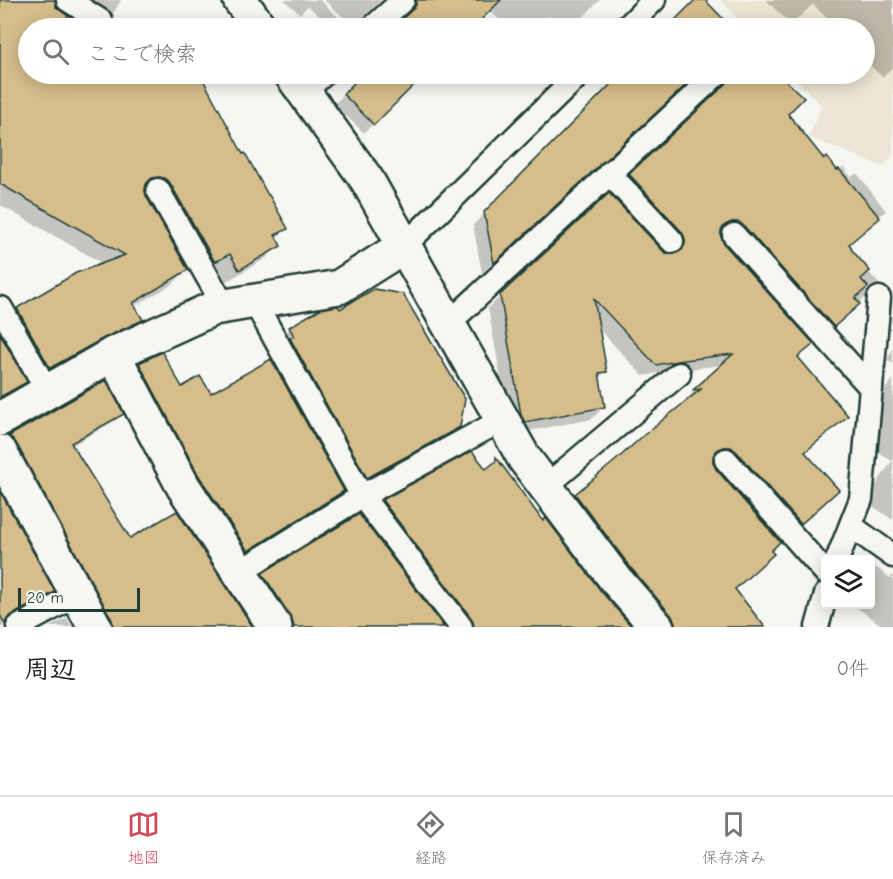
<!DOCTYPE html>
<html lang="ja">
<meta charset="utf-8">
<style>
body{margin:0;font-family:"Comic Neue","Klee One",sans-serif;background:#f2f2f2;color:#202124}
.controls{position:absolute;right:18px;bottom:18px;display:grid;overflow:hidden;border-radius:6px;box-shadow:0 3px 15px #0003}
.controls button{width:54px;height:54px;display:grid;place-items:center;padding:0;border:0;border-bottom:2px solid #e0e0e0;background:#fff;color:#202124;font:30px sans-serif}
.scale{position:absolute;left:18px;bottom:15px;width:122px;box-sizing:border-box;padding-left:6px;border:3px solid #1f3d34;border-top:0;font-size:16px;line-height:21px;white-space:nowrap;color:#1f3d34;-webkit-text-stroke:4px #f6f6f2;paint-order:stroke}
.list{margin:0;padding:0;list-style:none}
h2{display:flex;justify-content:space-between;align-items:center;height:78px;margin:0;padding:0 24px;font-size:26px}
h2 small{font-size:20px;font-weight:400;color:#757577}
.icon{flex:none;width:33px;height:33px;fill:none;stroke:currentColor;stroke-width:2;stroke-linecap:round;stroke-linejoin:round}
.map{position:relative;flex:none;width:893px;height:627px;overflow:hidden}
.search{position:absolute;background:#fff;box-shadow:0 3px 15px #0003;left:18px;right:18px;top:18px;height:66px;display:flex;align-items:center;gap:15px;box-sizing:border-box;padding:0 21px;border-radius:33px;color:#757577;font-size:22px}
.sheet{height:168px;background:#fff}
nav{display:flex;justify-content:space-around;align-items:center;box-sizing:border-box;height:84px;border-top:2px solid #e0e0e0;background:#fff;font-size:16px;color:#757577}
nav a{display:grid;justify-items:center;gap:3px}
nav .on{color:#d1495b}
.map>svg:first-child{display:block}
</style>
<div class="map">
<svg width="893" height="627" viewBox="0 0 893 627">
<rect width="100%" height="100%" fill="#f6f6f2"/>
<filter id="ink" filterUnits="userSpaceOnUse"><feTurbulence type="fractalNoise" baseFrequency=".0167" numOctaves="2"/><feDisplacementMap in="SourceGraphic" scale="12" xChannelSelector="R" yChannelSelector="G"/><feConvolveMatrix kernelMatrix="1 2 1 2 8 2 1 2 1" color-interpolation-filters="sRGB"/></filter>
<g filter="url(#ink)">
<polygon fill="#ece5d3" points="720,0 893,0 893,155 883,167 808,137 822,106 791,74 864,74 864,28 747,28"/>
<g fill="#0003">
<polygon points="0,0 53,0 54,6 60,13 85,28 28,28 28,74 208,74 202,82 242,156 286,229 275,239 279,246 265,259 225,282 216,266 201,274 150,191 143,189 145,197 186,270 173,284 133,307 141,320 127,333 36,381 4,323 18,309 77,274 104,264 0,205"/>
<polygon points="56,0 121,0 112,15 99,28 61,2"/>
<polygon points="284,0 320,0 350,28 333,28 308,6 300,14"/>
<polygon points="324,0 382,0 360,20 358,23 358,28 355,28"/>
<polygon points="403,0 600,0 572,28 562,28 549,16 537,28 508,28 490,11 472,28 394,28 406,16 407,7"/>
<polygon points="698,0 703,0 732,28 669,28"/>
<polygon points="766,0 893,0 893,67 882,77 864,59 864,28 836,28 813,4 791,25"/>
<polygon points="365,74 428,74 425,76 424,75 396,103 395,102 364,133 334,104"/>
<polygon points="624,74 698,74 694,76 482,273 473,225"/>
<polygon points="709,74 777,74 802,98 786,114 823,161 837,172 844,167 851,177 857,173 886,211 848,245 849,249 880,285 869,297 865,297 851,312 821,338 725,234 720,234 723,245 812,344 797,358 846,416 804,453 824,502 788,535 717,459 712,459 733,590 761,627 675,627 660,607 564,508 576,496 690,400 684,401 723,365 664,372 643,376 598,328 605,371 599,378 604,406 592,419 513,434 510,428 488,308 501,296 667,255 673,256 674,251 618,188 716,96 718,91 718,83"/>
<polygon points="290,328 459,427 447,439 355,488 278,340"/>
<polygon points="0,337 25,382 16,391 0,400"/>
<polygon points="893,349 893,364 887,359"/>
<polygon points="140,364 182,389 210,395 342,491 332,501 237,560 130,374"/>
<polygon points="893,379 893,520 865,501 892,461 870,446 874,404"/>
<polygon points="105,382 122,414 113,422 71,446 129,540 251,627 103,627 1,445 9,437"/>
<polygon points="472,453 485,471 496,459 543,523 630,627 463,627 374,510 383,502"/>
<polygon points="0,494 53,592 44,600 5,622 3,627 0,627"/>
<polygon points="871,564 890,578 893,575 893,627 884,627 852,604 870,604"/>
<polygon points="263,575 442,627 283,627 255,583"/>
<polygon points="67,618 72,627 49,627"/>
</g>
<g fill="#d5bd8c" stroke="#1f3d34" stroke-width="1.5">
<polygon points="0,0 55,0 56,7 68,16 61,28 28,28 28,74 200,74 243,154 245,153 268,195 269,195 288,229 275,235 281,246 239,270 230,254 215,262 170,183 164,178 159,177 152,178 146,184 145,190 146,196 188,270 133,303 143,320 104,338 50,368 17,308 76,273 125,255 0,184"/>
<polygon points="416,0 501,0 473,28 410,28 401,20 412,10 416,5"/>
<polygon points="695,0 705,0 732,28 667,28"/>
<polygon points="363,74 425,74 374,125 343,94"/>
<polygon points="621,74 698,74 494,263 484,212"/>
<polygon points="730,74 779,74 804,98 788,114 824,159 827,157 837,170 839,169 880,218 849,244 852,248 851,249 870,271 861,279 868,287 855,298 860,304 834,327 744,226 739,222 732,222 725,225 721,230 721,237 724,244 814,344 798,357 848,416 805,452 839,490 801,524 736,451 731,447 724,447 717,450 713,456 713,462 716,469 780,542 771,551 774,554 735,589 765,627 675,627 675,623 671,615 631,568 575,494 615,461 644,435 701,389 693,390 733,354 677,361 656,365 594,299 607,372 599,373 605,407 525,422 521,415 500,295 609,193 663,251 667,254 674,254 682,250 685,244 685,239 682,232 629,174 726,84 730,79"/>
<polygon points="374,289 403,294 465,399 460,427 367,478 290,338 294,336 289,327 320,309 338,306 340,309"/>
<polygon points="0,334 27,382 0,397"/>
<polygon points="162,352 182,387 200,376 211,393 271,359 344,491 248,551 199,476 139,363"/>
<polygon points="106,380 124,414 71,443 130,538 177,511 253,627 114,627 111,618 16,443 9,436"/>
<polygon points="472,451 486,469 496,461 496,457 543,521 546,518 601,591 632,627 474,627 472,619 382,500"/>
<polygon points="0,491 55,592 12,615 7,619 5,624 0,615"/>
<polygon points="359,514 444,627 294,627 291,617 262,573"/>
</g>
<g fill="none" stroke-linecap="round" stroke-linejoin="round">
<defs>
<g id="lane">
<polyline points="68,0 101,21"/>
<polyline points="372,28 403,0"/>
<polyline points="626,28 654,0"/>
<polyline points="304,92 324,74"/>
<polyline points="609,173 672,241"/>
<polyline points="158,190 224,306"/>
<polyline points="734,235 871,388"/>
<polyline points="404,246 580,74"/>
<polyline points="254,301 362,496 461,627"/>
<polyline points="1,308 48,392"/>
<polyline points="448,324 717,74"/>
<polyline points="726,460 826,573"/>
<polyline points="545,487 679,374"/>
<polyline points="851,526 893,556"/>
<polyline points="837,560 861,499 879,298"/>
<polyline points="239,572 362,496 502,420"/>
<polyline points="18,627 77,595"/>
<polyline points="817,627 826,594"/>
</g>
<g id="street">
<polyline points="240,0 260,28"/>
<polyline points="291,74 367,180 524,458 616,580 657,627"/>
<polyline points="113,354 183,486 275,627"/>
<polyline points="0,419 113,354 214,308 339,287 404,246"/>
<polyline points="0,452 95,627"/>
</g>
</defs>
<use href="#lane" stroke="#1f3d34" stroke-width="27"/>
<use href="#street" stroke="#1f3d34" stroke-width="38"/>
<use href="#lane" stroke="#f6f6f2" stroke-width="22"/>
<use href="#street" stroke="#f6f6f2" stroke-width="33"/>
</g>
</g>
</svg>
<div class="controls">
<button><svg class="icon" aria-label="layers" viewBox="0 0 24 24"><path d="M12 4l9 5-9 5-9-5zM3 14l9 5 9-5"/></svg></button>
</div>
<div class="scale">20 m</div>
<div class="search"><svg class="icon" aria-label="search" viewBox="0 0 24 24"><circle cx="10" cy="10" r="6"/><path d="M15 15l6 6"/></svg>ここで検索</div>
</div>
<section class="sheet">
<h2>周辺<small>0件</small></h2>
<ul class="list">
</ul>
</section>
<nav>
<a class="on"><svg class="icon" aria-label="map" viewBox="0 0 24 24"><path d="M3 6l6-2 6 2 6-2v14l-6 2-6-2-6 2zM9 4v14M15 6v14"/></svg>地図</a>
<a><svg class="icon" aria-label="directions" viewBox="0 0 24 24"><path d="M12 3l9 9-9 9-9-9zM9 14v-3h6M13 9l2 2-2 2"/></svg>経路</a>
<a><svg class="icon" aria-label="saved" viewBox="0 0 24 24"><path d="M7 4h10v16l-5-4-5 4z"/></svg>保存済み</a>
</nav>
